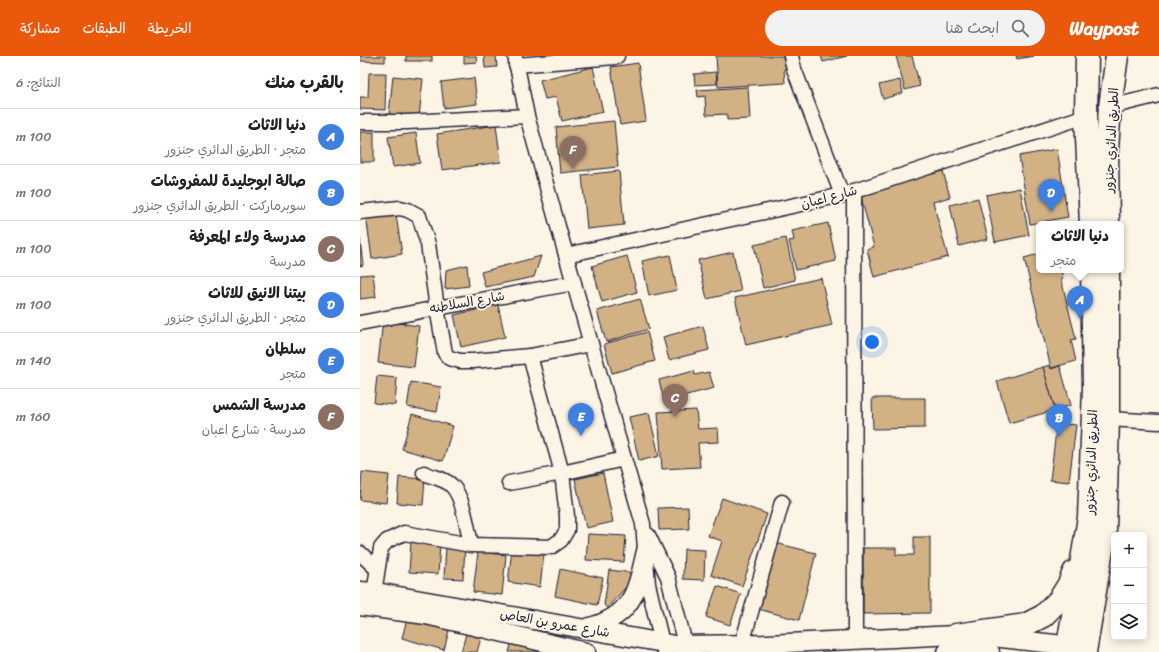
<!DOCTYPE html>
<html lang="ar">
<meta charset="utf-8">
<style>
body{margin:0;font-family:Sriracha,"Playpen Sans Arabic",sans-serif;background:#f2f2f2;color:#202124;direction:rtl}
.controls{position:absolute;right:12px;bottom:12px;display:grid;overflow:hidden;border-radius:6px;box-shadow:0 2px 10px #0003}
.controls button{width:36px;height:36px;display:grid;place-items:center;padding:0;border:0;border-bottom:1px solid #e0e0e0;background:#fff;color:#202124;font:20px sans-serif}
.you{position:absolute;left:512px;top:286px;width:14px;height:14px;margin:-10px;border:3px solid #fff;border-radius:50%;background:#1a73e8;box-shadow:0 0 0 6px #1a73e833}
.badge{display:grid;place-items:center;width:26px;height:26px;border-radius:50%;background:#ea580c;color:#fff;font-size:13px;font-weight:700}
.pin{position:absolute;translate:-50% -33px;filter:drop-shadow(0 1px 2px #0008)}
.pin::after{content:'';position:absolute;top:21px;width:14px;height:12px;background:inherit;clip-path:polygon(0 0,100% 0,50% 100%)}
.popup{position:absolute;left:676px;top:165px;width:88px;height:52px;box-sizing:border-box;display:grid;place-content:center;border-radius:6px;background:#fff;filter:drop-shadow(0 1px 3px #0005);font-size:13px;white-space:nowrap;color:#757577}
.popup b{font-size:15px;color:#202124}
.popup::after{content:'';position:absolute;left:50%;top:100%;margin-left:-8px;border:8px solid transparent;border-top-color:#fff}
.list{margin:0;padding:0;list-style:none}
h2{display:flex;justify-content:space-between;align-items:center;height:52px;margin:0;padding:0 16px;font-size:17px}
h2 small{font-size:13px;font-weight:400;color:#757577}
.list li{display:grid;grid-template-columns:26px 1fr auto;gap:12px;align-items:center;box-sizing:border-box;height:56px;padding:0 16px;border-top:1px solid #e0e0e0}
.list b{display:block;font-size:15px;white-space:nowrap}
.list p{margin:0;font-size:13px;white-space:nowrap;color:#757577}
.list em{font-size:13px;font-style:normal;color:#757577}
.icon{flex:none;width:22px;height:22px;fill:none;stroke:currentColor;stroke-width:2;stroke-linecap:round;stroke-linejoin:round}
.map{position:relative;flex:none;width:799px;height:596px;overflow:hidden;direction:ltr}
header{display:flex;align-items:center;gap:24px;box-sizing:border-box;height:56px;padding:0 20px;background:#ea580c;color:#fff}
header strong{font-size:19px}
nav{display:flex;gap:22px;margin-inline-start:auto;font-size:14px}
.search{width:280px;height:36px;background:#f2f2f2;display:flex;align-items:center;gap:10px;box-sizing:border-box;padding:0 14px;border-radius:22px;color:#757577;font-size:15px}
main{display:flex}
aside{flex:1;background:#fff}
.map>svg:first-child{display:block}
</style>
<header>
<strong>Waypost</strong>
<div class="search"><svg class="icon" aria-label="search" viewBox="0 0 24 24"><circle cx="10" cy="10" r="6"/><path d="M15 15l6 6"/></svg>ابحث هنا</div>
<nav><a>الخريطة</a><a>الطبقات</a><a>مشاركة</a></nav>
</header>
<main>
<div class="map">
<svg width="799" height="596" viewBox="0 0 799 596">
<rect width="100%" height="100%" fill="#fcf5e5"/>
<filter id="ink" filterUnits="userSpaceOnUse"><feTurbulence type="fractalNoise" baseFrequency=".025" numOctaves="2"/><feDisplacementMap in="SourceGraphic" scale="8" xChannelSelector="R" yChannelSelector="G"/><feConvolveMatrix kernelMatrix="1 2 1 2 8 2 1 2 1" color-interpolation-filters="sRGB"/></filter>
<g filter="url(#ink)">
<g fill="#d2b285" stroke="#22223b">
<polygon points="0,0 25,0 25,6 0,5"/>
<rect x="46" y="0" width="26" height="5"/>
<polygon points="104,0 116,0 117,6 104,7"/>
<polygon points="124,0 136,0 137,11 125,12"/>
<polygon points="356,0 427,0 428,12 424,13 425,27 358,31"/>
<polygon points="461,0 487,0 463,6"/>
<polygon points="536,0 552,0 560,30 545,34"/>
<polygon points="656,0 674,0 657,3"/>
<polygon points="278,7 286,65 260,69 251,11"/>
<polygon points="233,11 243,56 202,65 196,41 185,43 180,24"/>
<polygon points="356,16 357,28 335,29 334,18"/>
<polygon points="9,17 26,17 25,54 0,53 0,41 8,41"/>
<polygon points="33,20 63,23 59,61 29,58"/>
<polygon points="114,22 117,48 84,52 81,26"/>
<polygon points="540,24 543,37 523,43 519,29"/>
<polygon points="388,31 390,63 367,64 367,58 346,59 345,40 338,41 337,34"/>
<polygon points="254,65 258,111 200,117 196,71"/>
<polygon points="136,69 141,106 82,114 77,78"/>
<rect x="0" y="76" width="14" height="30"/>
<polygon points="56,77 60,107 33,111 28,81"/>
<polygon points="697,93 708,161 670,168 659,100"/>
<polygon points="259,115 264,169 227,173 222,119"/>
<polygon points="583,115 590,141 573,146 588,201 514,221 507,193 514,191 500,137"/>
<polygon points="660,132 669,179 635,186 626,139"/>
<polygon points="618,142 628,183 599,190 590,149"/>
<polygon points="23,157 23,161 36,159 42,198 12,203 6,159"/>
<polygon points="468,167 476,205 436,214 429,185 434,184 432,175"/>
<polygon points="426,182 435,224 403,232 394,189"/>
<polygon points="0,183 3,209 0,210"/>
<polygon points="373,196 381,235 347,243 338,204"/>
<polygon points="679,198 679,214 701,214 703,222 701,223 716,283 711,284 716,305 691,312 664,202"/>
<polygon points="310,199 317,234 289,240 282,205"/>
<polygon points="181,200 174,221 125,231 121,216"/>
<polygon points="267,200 277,236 242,246 232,210"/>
<polygon points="107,209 109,230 85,233 86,214"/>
<polygon points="13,218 16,241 0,243 0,219"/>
<polygon points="461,222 472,269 386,289 375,242"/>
<polygon points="280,243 289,273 246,286 237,255"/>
<polygon points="138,249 145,281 101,291 94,259"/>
<polygon points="23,265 59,270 54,311 18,307"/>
<polygon points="343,270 349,294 309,304 303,281"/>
<polygon points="287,276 295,305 252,317 244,288"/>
<polygon points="690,309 691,313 700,310 711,349 695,354 683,311"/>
<polygon points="683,311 695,354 649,367 637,325"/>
<polygon points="334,315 335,319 349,316 354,332 304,345 299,324"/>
<polygon points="17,320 37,322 35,349 14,347"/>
<polygon points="51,326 81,331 77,356 47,351"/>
<polygon points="512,342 565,342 565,372 513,373"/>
<polygon points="336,354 338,373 358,372 359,386 338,387 340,411 302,413 298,356"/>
<polygon points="289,357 299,400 279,405 269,361"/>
<polygon points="52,358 93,370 83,405 42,393"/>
<polygon points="697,367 716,369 709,426 690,424"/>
<polygon points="2,416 29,419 26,447 0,444"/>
<polygon points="243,417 253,466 226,472 215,423"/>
<polygon points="39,421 65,423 63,449 37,447"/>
<polygon points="362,442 407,458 382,530 351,519 362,485 348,480"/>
<polygon points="328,451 329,473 299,474 298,452"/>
<polygon points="228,478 266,480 264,506 226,504"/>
<polygon points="554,481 570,481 570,557 503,558 503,492 536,492 536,499 554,499"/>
<polygon points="51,486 80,488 78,518 49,516"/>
<polygon points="415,487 456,497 439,564 398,553"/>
<polygon points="86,491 105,492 103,523 84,522"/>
<polygon points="324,493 345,494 344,524 323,523"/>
<polygon points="152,494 184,497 180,531 148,526"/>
<polygon points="118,496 146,499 142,539 113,536"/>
<polygon points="200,513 243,522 237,549 195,540"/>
<polygon points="249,514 273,517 276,520 247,552 244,549"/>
<polygon points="357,530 381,538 370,569 346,561"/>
<polygon points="47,563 89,574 84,594 42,582"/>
<polygon points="106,578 121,582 117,596 101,596"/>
<polygon points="152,585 182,593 181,596 149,596"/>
</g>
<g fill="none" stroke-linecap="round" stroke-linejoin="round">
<defs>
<g id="minor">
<polyline points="155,0 167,60 231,288 283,468 288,528 302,587 305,596"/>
<polyline points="431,0 434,13 482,139"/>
<polyline points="156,9 255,1 257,0"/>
<polyline points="750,51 799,39"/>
<polyline points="0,66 47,66 167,60"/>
<polyline points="494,135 495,584"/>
<polyline points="0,156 40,152 48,154 59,160 68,188 77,252 85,297 89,302 100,305 113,305 170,300 231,288"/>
<polyline points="206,199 482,139 726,60"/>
<polyline points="0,267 77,252 214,227"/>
<polyline points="748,363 799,366"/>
<path d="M64,417C72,421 86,423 92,430C103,440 108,474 111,489"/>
<polyline points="149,427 202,417 264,403"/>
<polyline points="288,479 308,521 327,596"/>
<polyline points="0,497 17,513"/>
<polyline points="14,537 21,492 27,485 44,477 111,489 191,491 201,484 207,474 207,460 202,417 170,300"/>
<polyline points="382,588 422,446"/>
</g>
<g id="tertiary">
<polyline points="0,535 16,536 315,589 407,588 596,579 623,580 721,591"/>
<polyline points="0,550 66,559 226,596"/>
<path d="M227,572C232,570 239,569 244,566C276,553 279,524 286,495"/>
<polyline points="587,596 595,595 630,596"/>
</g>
<g id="primary">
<polyline points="727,0 726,60 731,168"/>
<polyline points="748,168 747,94 750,51 757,0"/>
<polyline points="596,579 665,569 683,560 699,544 709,528 714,516"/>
<polyline points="595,595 600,596"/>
<polyline points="707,596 729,461 734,332 732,214"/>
<polyline points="725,596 745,475 748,363 748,214"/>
</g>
</defs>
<use href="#minor" stroke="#22223b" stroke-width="17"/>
<use href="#tertiary" stroke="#22223b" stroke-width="21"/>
<use href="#primary" stroke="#22223b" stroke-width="25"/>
<use href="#minor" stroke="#fcf5e5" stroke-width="14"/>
<use href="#tertiary" stroke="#fcf5e5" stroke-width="18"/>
<use href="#primary" stroke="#fcf5e5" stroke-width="22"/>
</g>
</g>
<g text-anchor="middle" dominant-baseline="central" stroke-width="3.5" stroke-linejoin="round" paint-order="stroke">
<g font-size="13" fill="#22223b" stroke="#fcf5e5">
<text transform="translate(751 84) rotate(-87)">الطريق الدائري جنزور</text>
<text transform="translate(469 141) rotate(-15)">شارع اعبان</text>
<text transform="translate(107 246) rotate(-10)">شارع السلاطنه</text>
<text transform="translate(731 406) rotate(-88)">الطريق الدائري جنزور</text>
<text transform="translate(195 567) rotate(10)">شارع عمرو بن العاص</text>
</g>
</g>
</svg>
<div class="controls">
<button>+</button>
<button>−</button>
<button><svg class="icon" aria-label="layers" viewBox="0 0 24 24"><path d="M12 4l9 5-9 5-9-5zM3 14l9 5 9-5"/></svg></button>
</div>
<div class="you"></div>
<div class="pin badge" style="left:720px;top:263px;background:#3f7fe0">A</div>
<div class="popup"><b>دنيا الاثاث</b>متجر</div>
<div class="pin badge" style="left:699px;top:381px;background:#3f7fe0">B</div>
<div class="pin badge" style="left:315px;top:361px;background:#8d6e63">C</div>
<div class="pin badge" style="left:691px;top:156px;background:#3f7fe0">D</div>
<div class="pin badge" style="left:221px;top:380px;background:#3f7fe0">E</div>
<div class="pin badge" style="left:213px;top:113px;background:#8d6e63">F</div>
</div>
<aside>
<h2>بالقرب منك<small>النتائج: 6</small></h2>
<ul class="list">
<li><span class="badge" style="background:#3f7fe0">A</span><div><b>دنيا الاثاث</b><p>متجر · الطريق الدائري جنزور</p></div><em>100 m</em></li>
<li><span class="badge" style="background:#3f7fe0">B</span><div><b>صالة ابوجليدة للمفروشات</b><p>سوبرماركت · الطريق الدائري جنزور</p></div><em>100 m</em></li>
<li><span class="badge" style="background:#8d6e63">C</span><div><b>مدرسة ولاء المعرفة</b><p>مدرسة</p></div><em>100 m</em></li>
<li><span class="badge" style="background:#3f7fe0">D</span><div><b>بيتنا الانيق للاثاث</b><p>متجر · الطريق الدائري جنزور</p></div><em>100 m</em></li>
<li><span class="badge" style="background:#3f7fe0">E</span><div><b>سلطان</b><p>متجر</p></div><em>140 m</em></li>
<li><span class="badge" style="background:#8d6e63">F</span><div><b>مدرسة الشمس</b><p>مدرسة · شارع اعبان</p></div><em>160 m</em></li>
</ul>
</aside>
</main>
